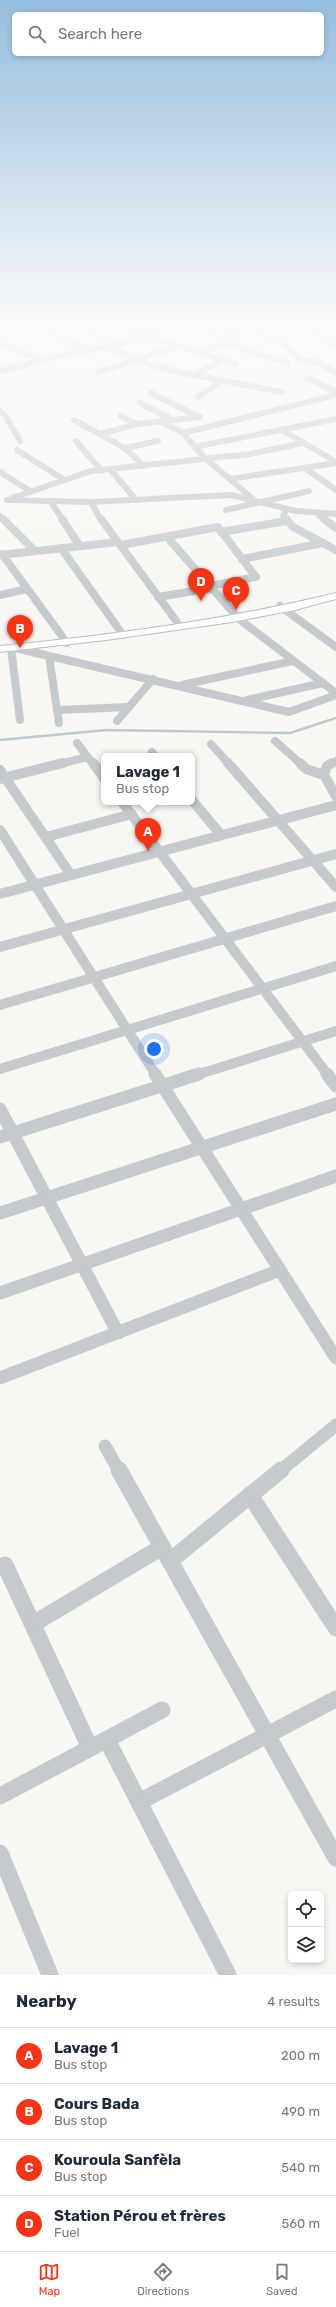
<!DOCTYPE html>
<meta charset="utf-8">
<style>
body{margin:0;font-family:Rubik,sans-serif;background:#f6f6f7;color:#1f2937}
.controls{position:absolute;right:12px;bottom:12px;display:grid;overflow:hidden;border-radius:6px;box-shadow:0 2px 6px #0003}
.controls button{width:36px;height:36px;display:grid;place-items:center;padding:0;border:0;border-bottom:1px solid #e0e1e3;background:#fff;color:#1f2937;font:20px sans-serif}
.you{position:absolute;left:154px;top:1049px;width:14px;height:14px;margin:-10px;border:3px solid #fff;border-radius:50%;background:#1a73e8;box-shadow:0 0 0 6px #1a73e833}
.badge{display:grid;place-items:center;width:26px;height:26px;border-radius:50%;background:#f63416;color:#fff;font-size:13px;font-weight:700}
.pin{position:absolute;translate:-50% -33px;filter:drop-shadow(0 1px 2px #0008)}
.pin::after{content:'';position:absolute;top:21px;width:14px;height:12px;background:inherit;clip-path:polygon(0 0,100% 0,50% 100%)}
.popup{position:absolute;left:101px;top:753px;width:94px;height:52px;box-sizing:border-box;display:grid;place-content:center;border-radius:6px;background:#fff;filter:drop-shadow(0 1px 3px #0005);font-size:13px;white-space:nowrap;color:#747a83}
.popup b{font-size:15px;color:#1f2937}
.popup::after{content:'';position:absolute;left:50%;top:100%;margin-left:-8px;border:8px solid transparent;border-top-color:#fff}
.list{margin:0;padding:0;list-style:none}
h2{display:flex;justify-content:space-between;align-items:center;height:52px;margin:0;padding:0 16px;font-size:17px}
h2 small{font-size:13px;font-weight:400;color:#747a83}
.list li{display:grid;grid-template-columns:26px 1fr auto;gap:12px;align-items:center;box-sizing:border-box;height:56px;padding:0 16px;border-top:1px solid #e0e1e3}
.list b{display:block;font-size:15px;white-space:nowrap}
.list p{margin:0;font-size:13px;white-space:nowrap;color:#747a83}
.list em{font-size:13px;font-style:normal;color:#747a83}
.icon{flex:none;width:22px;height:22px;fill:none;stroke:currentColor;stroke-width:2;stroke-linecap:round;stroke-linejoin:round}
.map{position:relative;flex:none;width:336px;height:1975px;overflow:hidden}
.search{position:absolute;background:#fff;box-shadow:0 2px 6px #0003;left:12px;right:12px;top:12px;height:44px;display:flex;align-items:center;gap:10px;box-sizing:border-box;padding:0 14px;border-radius:6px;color:#747a83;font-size:15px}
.sheet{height:276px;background:#fff}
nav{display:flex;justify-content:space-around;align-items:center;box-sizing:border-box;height:56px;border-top:1px solid #e0e1e3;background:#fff;font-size:11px;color:#747a83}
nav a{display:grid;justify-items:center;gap:2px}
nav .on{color:#f63416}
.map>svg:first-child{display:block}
</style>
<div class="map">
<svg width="336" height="1975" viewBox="0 0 336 1975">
<rect width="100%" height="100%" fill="#f8f7f4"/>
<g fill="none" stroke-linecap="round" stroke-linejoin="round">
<polyline stroke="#bacacd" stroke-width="2.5" points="0,740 107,730 290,733 336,718"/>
<defs>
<path id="major" d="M336,593V599L295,610L232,622L106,640L0,652V646C113,635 226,620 336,593Z"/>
</defs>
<use href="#major" stroke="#b7bdc0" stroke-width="2"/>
<g stroke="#c4cacd" stroke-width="6">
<polyline points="39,328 89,350"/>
<polyline points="79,328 119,344"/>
<polyline points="122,328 235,364"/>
<polyline points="201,328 242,349 288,363"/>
<polyline points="251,328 284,345 300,359 320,363 336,373"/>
<polyline points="313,331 336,348"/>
<polyline points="218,337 251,328"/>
<polyline points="0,344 42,360"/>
<polyline points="107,347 150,364 178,372 282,392"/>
<polyline points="196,352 230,343"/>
<polyline points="0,371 66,354 120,344 170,328"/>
<polyline points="99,372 178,346"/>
<polyline points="194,375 223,360"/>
<polyline points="308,378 336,392"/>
<polyline points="151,393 199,417"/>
<polyline points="198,397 223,380"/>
<polyline points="140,403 173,420"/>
<polyline points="0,411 5,415 20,441"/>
<polyline points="121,416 137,424"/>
<polyline points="74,420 125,448 144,466"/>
<polyline points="160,421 183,433 205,458 253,499"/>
<polyline points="282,430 336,462"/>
<polyline points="183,433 336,395"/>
<polyline points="101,434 137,424 200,417"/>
<polyline points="76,441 101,470"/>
<polyline points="194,447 336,419"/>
<polyline points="125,448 158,441"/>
<polyline points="17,450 63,479"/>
<polyline points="305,468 336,490"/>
<polyline points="110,469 136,500"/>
<polyline points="0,472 30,491"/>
<polyline points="230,479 336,463"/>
<polyline points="12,498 91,471 250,454 303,443"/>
<polyline points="7,500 91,502 231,495 296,511 336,514"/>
<polyline points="50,501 63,520"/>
<polyline points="91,502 101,520"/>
<polyline points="226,510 309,491"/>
<polyline points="286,510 283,516 287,520"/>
<polyline points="319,515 326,520"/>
<polyline points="0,516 4,520"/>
</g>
<g stroke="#c4cacd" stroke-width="8">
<polyline points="3,519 35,551"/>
<polyline points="62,519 80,546"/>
<polyline points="101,519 177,622"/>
<polyline points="286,519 293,527 336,550"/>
<polyline points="324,519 336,528"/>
<polyline points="221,532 287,521"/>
<polyline points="167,537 239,619 336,693"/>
<polyline points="121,545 218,527 256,577 210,586"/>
<polyline points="61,548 123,635"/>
<polyline points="2,554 67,643"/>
<polyline points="0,555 118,542"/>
<polyline points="242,559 323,543"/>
<polyline points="0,595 27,589"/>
<polyline points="158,597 212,588"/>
<polyline points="280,606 336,647"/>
<polyline points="11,648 20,720"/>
<polyline points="15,648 289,712 336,695"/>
<polyline points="49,656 59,723"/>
<polyline points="182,685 293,661"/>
<polyline points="247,700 323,683"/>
<polyline points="57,710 129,707"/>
<polyline points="117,721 153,679"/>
<polyline points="275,741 301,764"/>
<polyline points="77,743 93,764"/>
<polyline points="211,744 229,764"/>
<polyline points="152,752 155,756"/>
<polyline points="59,764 88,757"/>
<polyline points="330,764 336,761"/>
</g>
<g stroke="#c4cacd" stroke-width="10">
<polyline points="93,763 104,778"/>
<polyline points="228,763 336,887"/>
<polyline points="300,763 306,769 324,775"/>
<polyline points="332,763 327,766 324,775 336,796"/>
<polyline points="0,770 71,875"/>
<polyline points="0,779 63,763"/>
<polyline points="192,800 221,835"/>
<polyline points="122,802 328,1075"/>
<polyline points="0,830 156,1075"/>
<polyline points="46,837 132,814"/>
<polyline points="0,894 336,805"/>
<polyline points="0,947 336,854"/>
<polyline points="0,1005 336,906"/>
<polyline points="0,1069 336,966"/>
<polyline points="196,1075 336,1031"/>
</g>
<g stroke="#c4cacd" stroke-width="13">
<polyline points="155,1074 336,1358"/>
<polyline points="327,1074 336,1086"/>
<polyline points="0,1109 118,1333"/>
<polyline points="0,1137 199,1074"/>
<polyline points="0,1213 336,1104"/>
<polyline points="0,1293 336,1176"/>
<polyline points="0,1378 280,1270"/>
<polyline points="105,1446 119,1471"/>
<polyline points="280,1471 336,1425"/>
</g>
<g stroke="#c4cacd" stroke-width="17">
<polyline points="119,1470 336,1858"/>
<polyline points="250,1495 336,1628"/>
<polyline points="170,1561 281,1470"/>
<polyline points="5,1565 90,1748"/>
<polyline points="33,1624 162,1547"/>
<polyline points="107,1740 228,1975"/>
<polyline points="0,1796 162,1710"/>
<polyline points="139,1802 336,1699"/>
<polyline points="0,1853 50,1975"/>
</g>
<use href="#major" fill="#fff" fill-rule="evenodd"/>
</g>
<linearGradient id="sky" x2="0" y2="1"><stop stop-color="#95bddd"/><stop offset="0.54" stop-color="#fcfbfa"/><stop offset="1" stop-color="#fcfbfa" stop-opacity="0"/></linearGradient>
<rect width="336" height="604" fill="url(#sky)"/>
</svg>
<div class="controls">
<button><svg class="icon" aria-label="locate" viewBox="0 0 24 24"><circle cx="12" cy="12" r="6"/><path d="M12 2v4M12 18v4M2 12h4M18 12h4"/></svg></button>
<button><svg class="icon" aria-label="layers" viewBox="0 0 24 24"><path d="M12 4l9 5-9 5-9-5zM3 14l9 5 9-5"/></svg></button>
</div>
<div class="you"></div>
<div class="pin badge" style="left:148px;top:851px">A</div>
<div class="popup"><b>Lavage 1</b>Bus stop</div>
<div class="pin badge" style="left:20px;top:648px">B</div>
<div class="pin badge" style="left:236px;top:610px">C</div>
<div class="pin badge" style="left:201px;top:601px">D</div>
<div class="search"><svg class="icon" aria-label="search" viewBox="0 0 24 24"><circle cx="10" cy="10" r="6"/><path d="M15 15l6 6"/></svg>Search here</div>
</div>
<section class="sheet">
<h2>Nearby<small>4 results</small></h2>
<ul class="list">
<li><span class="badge">A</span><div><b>Lavage 1</b><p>Bus stop</p></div><em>200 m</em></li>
<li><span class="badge">B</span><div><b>Cours Bada</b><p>Bus stop</p></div><em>490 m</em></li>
<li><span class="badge">C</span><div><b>Kouroula Sanfèla</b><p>Bus stop</p></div><em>540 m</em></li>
<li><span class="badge">D</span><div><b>Station Pérou et frères</b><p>Fuel</p></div><em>560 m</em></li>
</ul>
</section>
<nav>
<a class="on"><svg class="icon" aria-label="map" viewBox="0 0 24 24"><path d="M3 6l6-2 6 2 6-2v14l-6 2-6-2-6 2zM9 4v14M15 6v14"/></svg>Map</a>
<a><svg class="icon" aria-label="directions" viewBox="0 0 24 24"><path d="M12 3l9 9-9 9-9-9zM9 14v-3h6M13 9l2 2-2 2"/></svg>Directions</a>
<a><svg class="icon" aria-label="saved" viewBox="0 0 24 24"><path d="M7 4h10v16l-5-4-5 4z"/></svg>Saved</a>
</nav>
